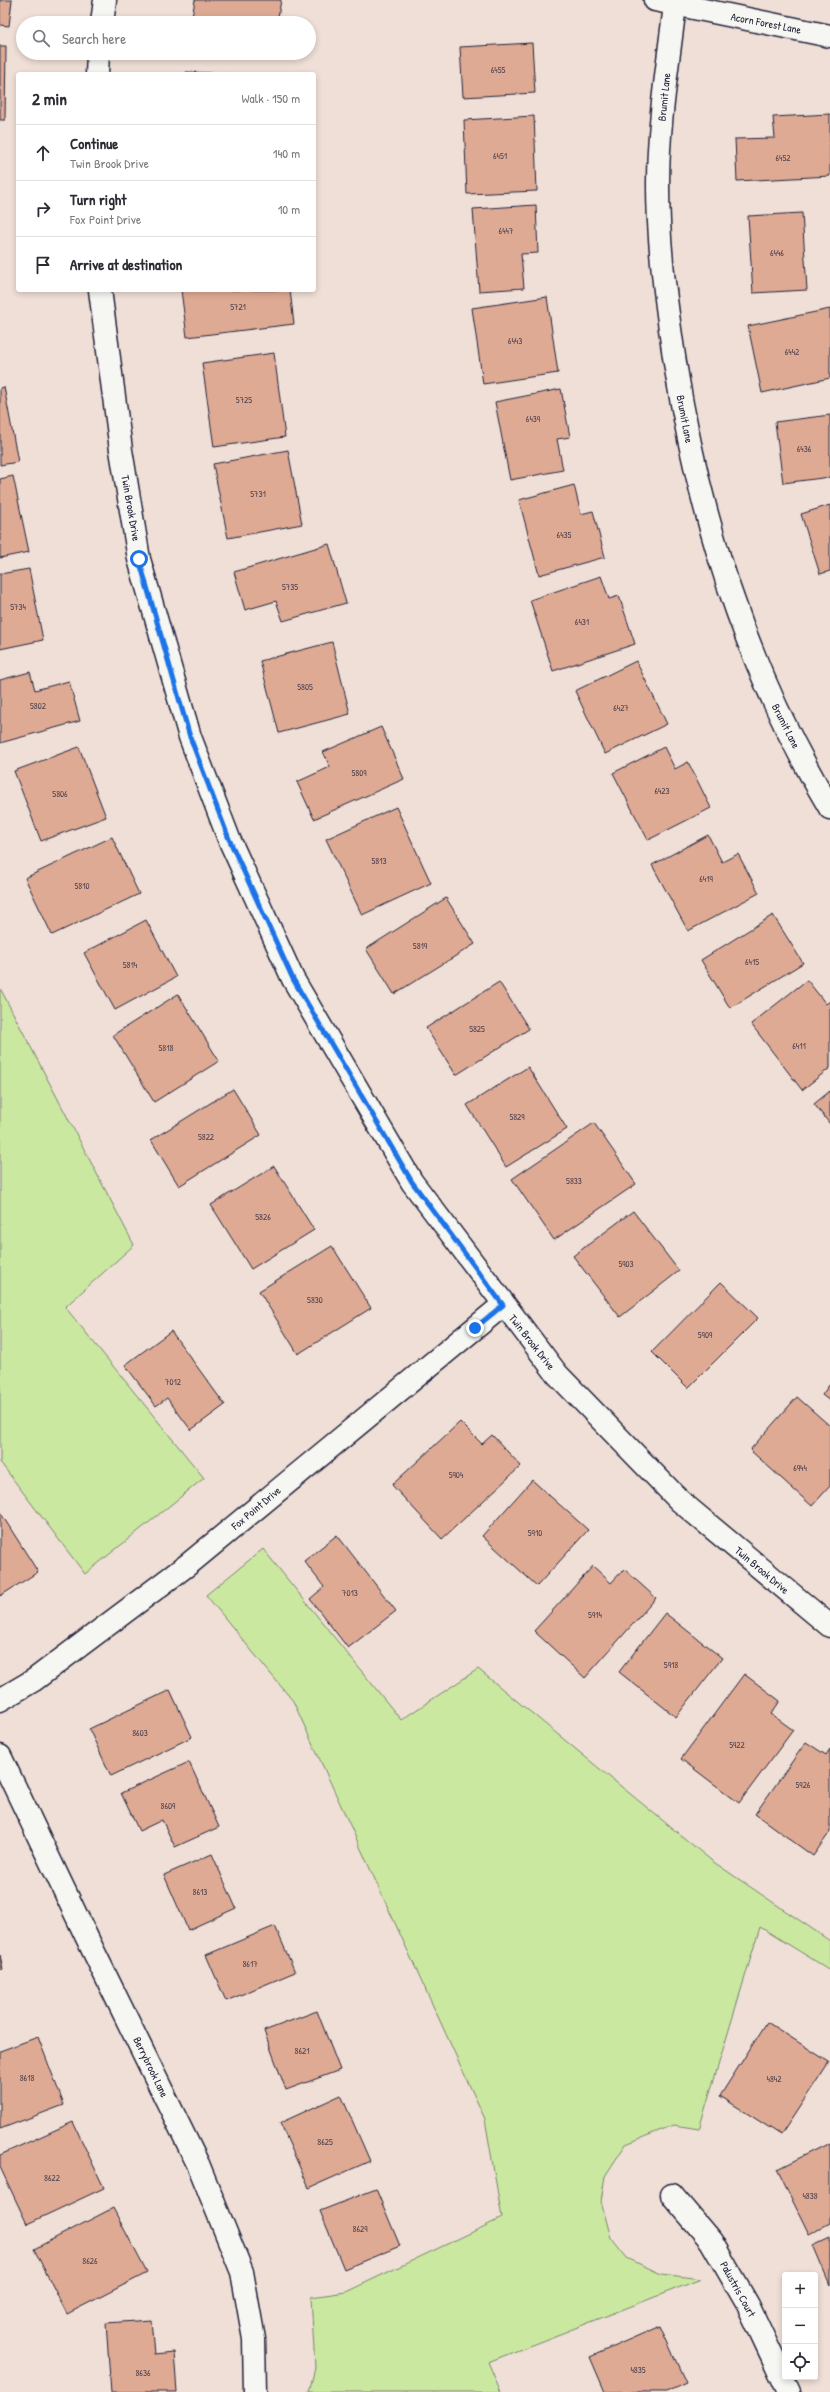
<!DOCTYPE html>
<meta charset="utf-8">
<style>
body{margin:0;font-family:"Patrick Hand",sans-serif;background:#f7f7f7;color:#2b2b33}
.controls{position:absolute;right:12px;bottom:12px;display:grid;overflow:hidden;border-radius:4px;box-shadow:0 2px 6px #0003}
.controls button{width:36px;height:36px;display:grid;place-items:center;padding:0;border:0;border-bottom:1px solid #e1e1e2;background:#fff;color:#2b2b33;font:20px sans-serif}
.stop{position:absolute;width:12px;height:12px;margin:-9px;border:3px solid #1a73e8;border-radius:50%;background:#fff}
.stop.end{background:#1a73e8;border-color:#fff;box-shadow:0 1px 4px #0008}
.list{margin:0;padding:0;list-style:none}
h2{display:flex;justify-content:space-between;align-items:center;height:52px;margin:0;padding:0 16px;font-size:17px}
h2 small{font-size:13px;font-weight:400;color:#7c7c81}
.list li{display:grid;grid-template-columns:26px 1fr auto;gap:12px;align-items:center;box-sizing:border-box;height:56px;padding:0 16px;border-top:1px solid #e1e1e2}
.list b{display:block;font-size:15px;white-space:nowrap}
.list p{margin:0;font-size:13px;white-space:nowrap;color:#7c7c81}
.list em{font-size:13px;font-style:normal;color:#7c7c81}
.icon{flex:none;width:22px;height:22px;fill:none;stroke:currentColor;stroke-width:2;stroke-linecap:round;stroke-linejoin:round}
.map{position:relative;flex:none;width:830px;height:2392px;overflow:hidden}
.search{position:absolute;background:#fff;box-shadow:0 2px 6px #0003;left:16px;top:16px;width:300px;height:44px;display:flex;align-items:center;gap:10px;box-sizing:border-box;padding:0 14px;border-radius:22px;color:#7c7c81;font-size:15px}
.panel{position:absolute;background:#fff;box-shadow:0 2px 6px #0003;left:16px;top:72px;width:300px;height:220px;border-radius:4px}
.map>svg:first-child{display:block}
</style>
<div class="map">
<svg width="830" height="2392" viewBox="0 0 830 2392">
<rect width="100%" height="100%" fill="#efdfd6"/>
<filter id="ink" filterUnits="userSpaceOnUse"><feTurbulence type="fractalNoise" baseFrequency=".025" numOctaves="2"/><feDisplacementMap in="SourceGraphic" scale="8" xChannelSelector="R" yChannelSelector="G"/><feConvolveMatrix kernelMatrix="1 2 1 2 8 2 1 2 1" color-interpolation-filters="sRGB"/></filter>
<g filter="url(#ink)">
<g fill="#cbe8a0" stroke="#76856e">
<polygon points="0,988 134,1245 65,1307 204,1478 85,1574 0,1462"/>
<polygon points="263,1549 401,1720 478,1669 712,1861 830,1941 830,1970 760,1927 699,2129 674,2125 626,2144 605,2176 601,2201 611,2238 627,2258 661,2274 701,2279 488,2362 501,2392 309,2392 315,2368 311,2297 346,2292 502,2218 485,2119 293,1701 206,1595"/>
</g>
<g fill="#dfaa94" stroke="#22223b">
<polygon points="0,0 12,0 9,26 0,25"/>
<polygon points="195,0 281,0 277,23 191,23"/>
<polygon points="532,43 535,93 463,97 460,47"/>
<polygon points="0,46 6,46 5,120 0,120"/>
<polygon points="186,72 241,74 186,74"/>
<polygon points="830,114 830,176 737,181 735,139 775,138 773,117"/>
<polygon points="534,116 537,191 467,194 464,120"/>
<polygon points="536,205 538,253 521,254 524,288 479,291 473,209"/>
<polygon points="802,213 807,290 753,293 748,216"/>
<polygon points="181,290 290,290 294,324 187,337"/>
<polygon points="547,297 558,373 483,384 472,308"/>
<polygon points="830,309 830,378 762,393 748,326"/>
<polygon points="274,353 285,437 214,447 202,363"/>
<polygon points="4,387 18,462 0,465 0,388"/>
<polygon points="561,389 570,437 557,439 563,470 510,480 495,402"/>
<polygon points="830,415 830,477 783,483 775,422"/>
<polygon points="288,450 302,524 228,538 213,464"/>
<polygon points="13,476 29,552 0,558 0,479"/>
<polygon points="574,485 581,514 593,511 605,557 539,575 519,500"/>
<polygon points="830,505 830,571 820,574 801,514"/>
<polygon points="329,544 346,603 283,621 276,601 245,610 234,572"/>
<polygon points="29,569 43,640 0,649 0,574"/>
<polygon points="601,576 609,599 619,596 635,644 553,671 530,600"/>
<polygon points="332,642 350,714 279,733 260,661"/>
<polygon points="636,661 667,724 605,754 575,691"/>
<polygon points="30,672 35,690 69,681 80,721 0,743 0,680"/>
<polygon points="381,727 404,779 314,819 297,782 330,767 323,752"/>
<polygon points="79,747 106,817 41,841 14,771"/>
<polygon points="664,747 675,769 688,762 711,808 648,840 613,773"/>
<polygon points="396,807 431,883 362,915 326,839"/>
<polygon points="708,835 722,862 738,854 759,893 688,931 652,865"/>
<polygon points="112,837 139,894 52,935 25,878"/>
<polygon points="446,898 475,944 394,994 366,949"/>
<polygon points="773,915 803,963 730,1008 701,960"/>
<polygon points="146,920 176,977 115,1010 84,953"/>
<polygon points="807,980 826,1004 830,1001 830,1068 802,1090 751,1024"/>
<polygon points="499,982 529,1029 456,1075 426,1028"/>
<polygon points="178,994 219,1061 154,1102 113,1035"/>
<polygon points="528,1067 567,1129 506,1167 467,1105"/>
<polygon points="233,1089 261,1135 179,1186 151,1140"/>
<polygon points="830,1091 830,1124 814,1104"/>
<polygon points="594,1123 636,1184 554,1240 512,1179"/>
<polygon points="274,1166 314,1230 251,1269 211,1205"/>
<polygon points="633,1211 679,1271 620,1317 573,1256"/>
<polygon points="332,1246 371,1308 298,1354 259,1291"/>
<polygon points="721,1282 758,1318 688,1388 652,1352"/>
<polygon points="171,1331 225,1405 191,1430 167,1398 156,1406 125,1365"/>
<polygon points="830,1384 830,1401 822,1395"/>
<polygon points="797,1397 830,1426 830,1486 812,1506 750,1450"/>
<polygon points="460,1422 482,1444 492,1435 521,1466 442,1539 392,1485"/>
<polygon points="532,1480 588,1530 537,1586 482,1536"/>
<polygon points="0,1512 38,1572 0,1596"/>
<polygon points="337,1535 396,1611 348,1648 310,1599 324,1587 304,1561"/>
<polygon points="593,1566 611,1583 624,1569 656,1598 585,1678 534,1631"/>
<polygon points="665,1613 722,1658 676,1717 619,1672"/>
<polygon points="744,1674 780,1701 771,1714 793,1730 739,1803 681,1759"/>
<polygon points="170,1690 192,1737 111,1776 89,1729"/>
<polygon points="806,1742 826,1755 830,1749 830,1832 813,1856 755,1814"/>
<polygon points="189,1762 219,1827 175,1847 162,1820 139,1831 121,1793"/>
<polygon points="212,1854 236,1908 188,1930 164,1875"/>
<polygon points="275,1926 295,1972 226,2001 206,1955"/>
<polygon points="0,1955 3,1969 0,1970"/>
<polygon points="317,2011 340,2070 286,2090 264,2031"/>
<polygon points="767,2022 829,2062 781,2135 720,2096"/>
<polygon points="38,2037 64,2105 0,2129 0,2051"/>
<polygon points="341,2095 370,2161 309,2188 280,2123"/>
<polygon points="73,2122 104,2188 27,2224 0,2167 0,2155"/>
<polygon points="830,2143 830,2223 809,2234 777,2169"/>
<polygon points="376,2189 400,2246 344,2269 320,2211"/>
<polygon points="113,2208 147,2273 67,2314 34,2249"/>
<polygon points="830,2237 830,2285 813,2245"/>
<polygon points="151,2320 154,2354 174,2352 177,2392 111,2392 106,2323"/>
<polygon points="660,2326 686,2383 666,2392 605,2392 590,2357"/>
</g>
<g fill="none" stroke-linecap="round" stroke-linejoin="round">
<defs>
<g id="minor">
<polyline points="655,0 830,36"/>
<path d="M675,5C668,64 658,124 658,184C658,244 666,304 675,363C700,521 747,671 830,808"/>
<polyline points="102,23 105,0"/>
<polyline points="97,74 98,53"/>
<polyline points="100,290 121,450 139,559 190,737 229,839 293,979 412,1182 557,1374 680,1501 830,1626"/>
<polyline points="0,1700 34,1680 190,1563 503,1305"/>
<polyline points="0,1756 90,1944 198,2164 242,2272 254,2339 255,2392"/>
<polyline points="672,2195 711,2241 748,2305 789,2392"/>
</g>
</defs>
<use href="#minor" stroke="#22223b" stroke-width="25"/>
<use href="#minor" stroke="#f6f6f2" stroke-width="22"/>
</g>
</g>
<g fill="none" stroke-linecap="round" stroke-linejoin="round" filter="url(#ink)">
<polyline stroke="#1a73e8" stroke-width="5" points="139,559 190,737 229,839 293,979 412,1182 503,1305 475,1328"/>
</g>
<g text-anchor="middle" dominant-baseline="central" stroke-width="4" stroke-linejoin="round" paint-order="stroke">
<g font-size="9" fill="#514451">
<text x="498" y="70">6455</text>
<text x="500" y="156">6451</text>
<text x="783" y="158">6452</text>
<text x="506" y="231">6447</text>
<text x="777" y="253">6446</text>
<text x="238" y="307">5721</text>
<text x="515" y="341">6443</text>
<text x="792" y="352">6442</text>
<text x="244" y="400">5725</text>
<text x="533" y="419">6439</text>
<text x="804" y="449">6436</text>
<text x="258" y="494">5731</text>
<text x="564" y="535">6435</text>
<text x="290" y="587">5735</text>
<text x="18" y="607">5734</text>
<text x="582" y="622">6431</text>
<text x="305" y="687">5805</text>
<text x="38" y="706">5802</text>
<text x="621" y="708">6427</text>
<text x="359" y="773">5809</text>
<text x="662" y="791">6423</text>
<text x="60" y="794">5806</text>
<text x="379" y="861">5813</text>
<text x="706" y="879">6419</text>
<text x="82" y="886">5810</text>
<text x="420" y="946">5819</text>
<text x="752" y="962">6415</text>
<text x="130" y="965">5814</text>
<text x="477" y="1029">5825</text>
<text x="799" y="1046">6411</text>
<text x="166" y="1048">5818</text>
<text x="517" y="1117">5829</text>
<text x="206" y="1137">5822</text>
<text x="574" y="1181">5833</text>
<text x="263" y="1217">5826</text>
<text x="626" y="1264">5903</text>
<text x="315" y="1300">5830</text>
<text x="705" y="1335">5909</text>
<text x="173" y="1382">7012</text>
<text x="800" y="1468">6944</text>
<text x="456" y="1475">5904</text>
<text x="535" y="1533">5910</text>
<text x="350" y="1593">7013</text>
<text x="595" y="1615">5914</text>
<text x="671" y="1665">5918</text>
<text x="140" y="1733">8603</text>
<text x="737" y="1745">5922</text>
<text x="803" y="1785">5926</text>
<text x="168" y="1806">8609</text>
<text x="200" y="1892">8613</text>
<text x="250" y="1964">8617</text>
<text x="302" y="2051">8621</text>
<text x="27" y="2078">8618</text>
<text x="774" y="2079">4842</text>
<text x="325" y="2142">8625</text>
<text x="52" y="2178">8622</text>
<text x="810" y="2196">4838</text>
<text x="360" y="2229">8629</text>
<text x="90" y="2261">8626</text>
<text x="638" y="2370">4835</text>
<text x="143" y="2373">8636</text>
</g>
<g font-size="11" fill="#22223b" stroke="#f6f6f2">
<text transform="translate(766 23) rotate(11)">Acorn Forest Lane</text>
<text transform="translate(664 97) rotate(-84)">Brumit Lane</text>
<text transform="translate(685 419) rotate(79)">Brumit Lane</text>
<text transform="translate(131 508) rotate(80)">Twin Brook Drive</text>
<text transform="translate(786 726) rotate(63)">Brumit Lane</text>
<text transform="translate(532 1342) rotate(52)">Twin Brook Drive</text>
<text transform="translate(256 1508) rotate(-40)">Fox Point Drive</text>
<text transform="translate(762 1570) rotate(40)">Twin Brook Drive</text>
<text transform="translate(151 2067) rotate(64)">Berrybrook Lane</text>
<text transform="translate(738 2289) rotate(61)">Palustris Court</text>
</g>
</g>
</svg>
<div class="controls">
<button>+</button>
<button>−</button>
<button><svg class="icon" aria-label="locate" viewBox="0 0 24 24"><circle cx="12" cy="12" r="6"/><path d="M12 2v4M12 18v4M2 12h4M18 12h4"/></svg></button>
</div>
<div class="stop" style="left:139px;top:559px"></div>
<div class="stop end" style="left:475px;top:1328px"></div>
<div class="search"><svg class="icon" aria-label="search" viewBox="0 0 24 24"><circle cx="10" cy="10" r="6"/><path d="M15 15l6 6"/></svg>Search here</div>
<section class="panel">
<h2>2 min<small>Walk · 150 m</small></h2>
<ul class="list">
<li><svg class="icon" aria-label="ahead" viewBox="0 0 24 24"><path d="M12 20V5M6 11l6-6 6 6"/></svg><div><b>Continue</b><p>Twin Brook Drive</p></div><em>140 m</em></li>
<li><svg class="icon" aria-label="right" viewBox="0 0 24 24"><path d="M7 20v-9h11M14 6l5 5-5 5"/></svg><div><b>Turn right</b><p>Fox Point Drive</p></div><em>10 m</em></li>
<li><svg class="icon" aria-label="arrive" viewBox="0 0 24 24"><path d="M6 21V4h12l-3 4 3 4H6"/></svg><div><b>Arrive at destination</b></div></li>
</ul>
</section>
</div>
